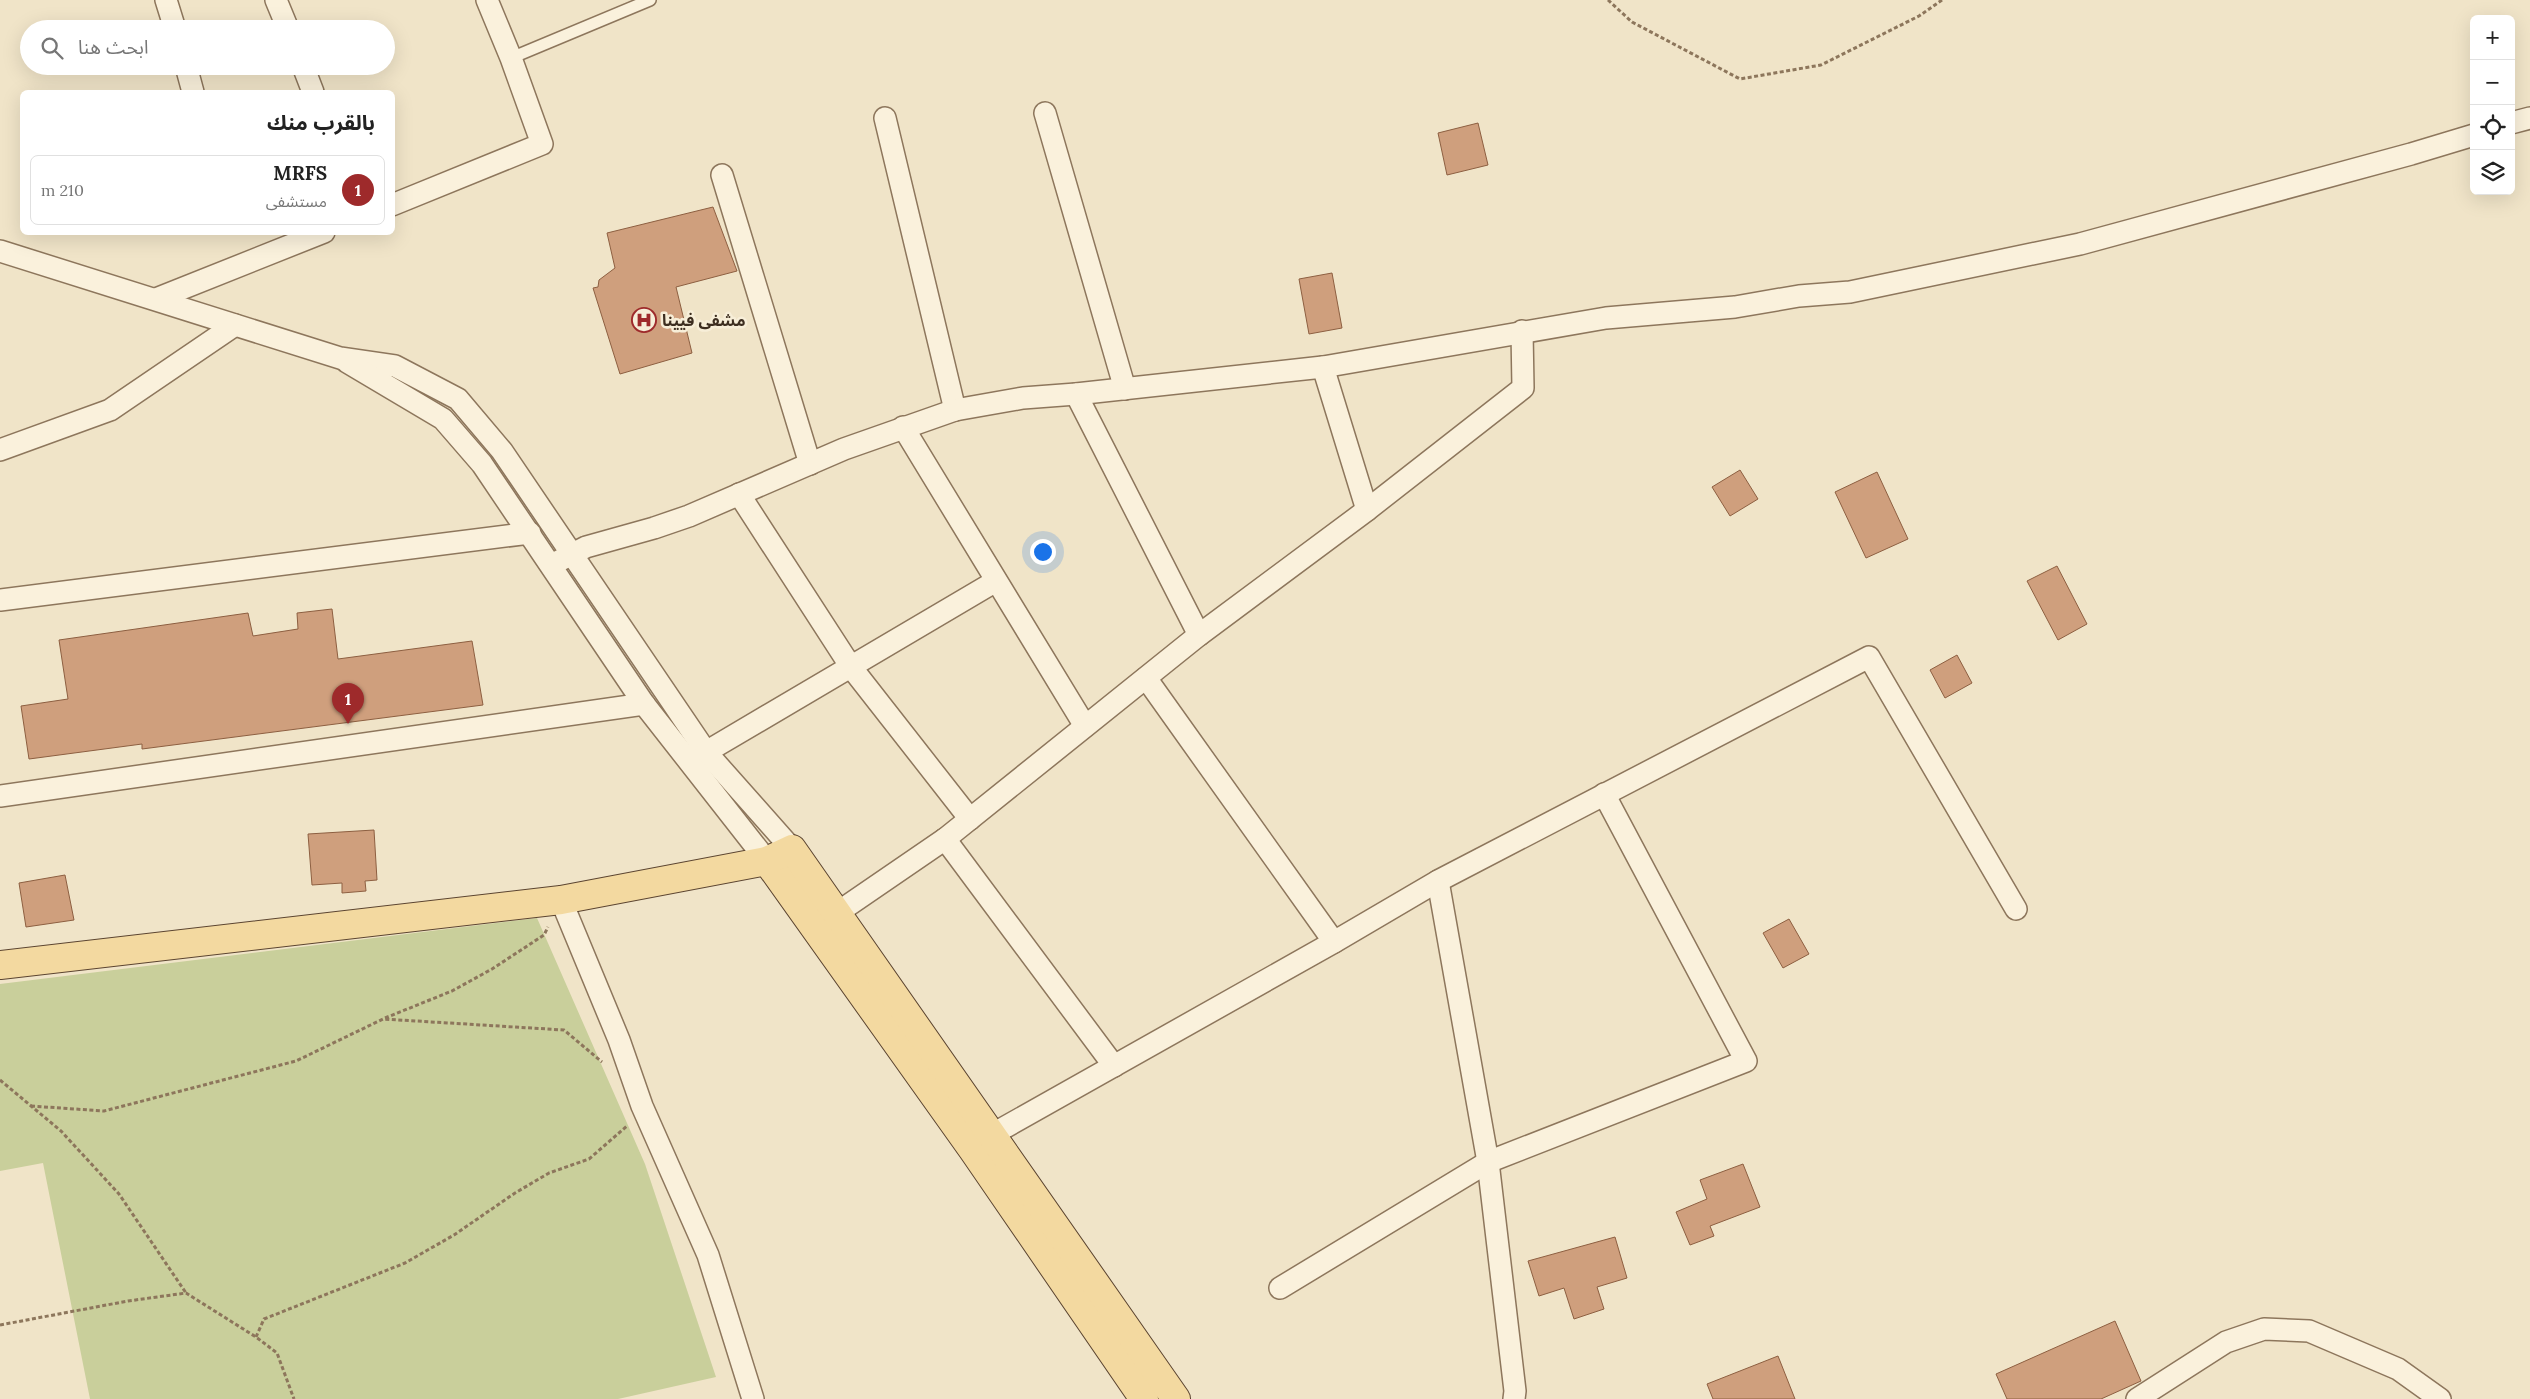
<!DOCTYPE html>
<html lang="ar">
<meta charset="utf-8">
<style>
body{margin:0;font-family:Lora,"Noto Sans Arabic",serif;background:#f2f2f2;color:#222;direction:rtl}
.controls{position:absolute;right:15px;top:15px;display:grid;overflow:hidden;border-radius:8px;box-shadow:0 5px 20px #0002}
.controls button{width:45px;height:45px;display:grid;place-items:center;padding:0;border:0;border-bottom:1px solid #e0e0e0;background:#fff;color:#222;font:25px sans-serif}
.you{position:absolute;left:1042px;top:551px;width:18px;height:18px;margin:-12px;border:4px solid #fff;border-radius:50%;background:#1a73e8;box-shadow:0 0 0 8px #1a73e833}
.badge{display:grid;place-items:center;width:32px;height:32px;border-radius:50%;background:#9e2a2b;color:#fff;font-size:16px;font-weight:700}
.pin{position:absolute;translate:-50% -41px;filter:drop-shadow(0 1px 2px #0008)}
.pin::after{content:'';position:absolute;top:26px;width:18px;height:15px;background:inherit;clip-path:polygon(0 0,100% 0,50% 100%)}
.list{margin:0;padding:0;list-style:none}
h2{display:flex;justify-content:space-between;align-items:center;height:65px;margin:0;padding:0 20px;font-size:21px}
h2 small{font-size:16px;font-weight:400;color:#767676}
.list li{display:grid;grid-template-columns:32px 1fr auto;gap:15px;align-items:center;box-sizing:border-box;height:70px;margin:0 10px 10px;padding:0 10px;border:1px solid #e0e0e0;border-radius:8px}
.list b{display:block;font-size:19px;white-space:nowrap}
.list p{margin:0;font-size:16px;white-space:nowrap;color:#767676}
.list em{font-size:16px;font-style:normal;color:#767676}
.icon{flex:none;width:28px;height:28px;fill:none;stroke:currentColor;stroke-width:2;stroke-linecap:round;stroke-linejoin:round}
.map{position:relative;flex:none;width:2530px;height:1399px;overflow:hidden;direction:ltr}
.search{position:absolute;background:#fff;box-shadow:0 5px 20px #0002;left:20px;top:20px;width:375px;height:55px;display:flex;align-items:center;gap:12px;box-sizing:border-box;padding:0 18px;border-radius:28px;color:#767676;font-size:19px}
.panel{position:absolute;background:#fff;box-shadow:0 5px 20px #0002;left:20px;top:90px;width:375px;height:145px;border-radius:8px;direction:rtl}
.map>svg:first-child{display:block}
</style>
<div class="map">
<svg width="2530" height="1399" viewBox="0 0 2530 1399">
<rect width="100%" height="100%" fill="#f0e4c8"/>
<polygon fill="#c9cf9b" points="537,918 645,1164 716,1377 618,1399 90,1399 43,1163 0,1171 0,984"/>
<g fill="#cf9f7d" stroke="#8d5f41">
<polygon points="1478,123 1488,165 1447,175 1438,133"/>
<polygon points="713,207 737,271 676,287 692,353 620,374 593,288 598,287 599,280 615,268 607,233"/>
<polygon points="1332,273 1342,328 1309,334 1299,279"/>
<polygon points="1740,470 1758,499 1730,516 1712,487"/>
<polygon points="1877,472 1908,539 1866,558 1835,492"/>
<polygon points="2057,566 2087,624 2058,640 2027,581"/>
<polygon points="332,609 338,659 472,641 483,705 142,749 142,744 29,759 21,706 68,699 59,640 248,613 253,636 298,629 297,613"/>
<polygon points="1957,655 1972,683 1945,698 1930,670"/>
<polygon points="374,830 377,880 365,881 366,891 342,893 342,883 312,885 308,834"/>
<polygon points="65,875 74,920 26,927 19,883"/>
<polygon points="1789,919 1809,954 1783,968 1763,933"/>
<polygon points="1743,1164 1760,1207 1710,1226 1714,1236 1690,1245 1676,1212 1707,1199 1700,1180"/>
<polygon points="1615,1237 1627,1278 1597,1287 1604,1309 1574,1319 1564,1288 1539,1296 1528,1261"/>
<polygon points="2115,1321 2141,1381 2101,1399 2007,1399 1996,1374"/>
<polygon points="1778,1356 1795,1399 1713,1399 1707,1384"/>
</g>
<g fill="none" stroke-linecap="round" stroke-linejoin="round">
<defs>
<polyline id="service" points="511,58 650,0"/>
<g id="minor">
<polyline points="166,0 175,29"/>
<polyline points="276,0 288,29"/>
<polyline points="186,66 193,92"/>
<polyline points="303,66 313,92"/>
<polyline points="1045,113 1125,389"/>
<polyline points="885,118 955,410"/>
<polyline points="2511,123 2530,118"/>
<polyline points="722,175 810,464"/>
<polyline points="392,205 542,144 511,58 487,0"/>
<polyline points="0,251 340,358 395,366 458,399 502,451 706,752 792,849"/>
<polyline points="156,299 324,232"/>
<polyline points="347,362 443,419 482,464 644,704 767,861"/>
<polyline points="1323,367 1367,510"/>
<polyline points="1076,394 1199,635"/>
<polyline points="903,427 1085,726"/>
<polyline points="0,450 110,410 235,325"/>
<polyline points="739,494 851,667 970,819"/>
<polyline points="551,565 586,547 654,528 689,516 844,449 955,410 1023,398 1076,394 1323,367 1606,318 1735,307 1799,296 1850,292 2080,244 2411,154 2474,135"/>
<polyline points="0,600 530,533"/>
<polyline points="1146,678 1334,942"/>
<polyline points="706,752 996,581"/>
<polyline points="0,796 644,704"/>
<polyline points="945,839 1114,1066"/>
<polyline points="1438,881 1488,1162 1515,1391 1514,1399"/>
<polyline points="561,900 619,1040 642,1106 708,1255 753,1399"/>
<polyline points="837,913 945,839 1199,635 1367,510 1523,388 1522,331"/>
<polyline points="993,1134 1334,942 1438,881 1869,657 2016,909"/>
<polyline points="1280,1288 1488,1162 1746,1061 1604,794"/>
<polyline points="2137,1399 2226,1342 2264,1329 2309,1331 2398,1369 2440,1399"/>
</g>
<g id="primary">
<polyline points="767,861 973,1150 1144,1399"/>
<polyline points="0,965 561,900 767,861 792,849 1176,1399"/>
</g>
</defs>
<use href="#service" stroke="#8d765c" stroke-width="14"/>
<use href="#minor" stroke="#8d765c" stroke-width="24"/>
<use href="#primary" stroke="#5b4430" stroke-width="30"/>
<g stroke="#8d765c" stroke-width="3" stroke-dasharray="4 2.5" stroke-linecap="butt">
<polyline points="1608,0 1632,22 1740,79 1821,65 1919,16 1942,0"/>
<polyline points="385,1018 452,991 492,969 544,935 548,927"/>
<polyline points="0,1080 61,1131 119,1194 186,1293"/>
<polyline points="31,1106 104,1111 296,1061 383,1019 564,1030 602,1062"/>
<polyline points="0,1325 128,1301 186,1293 256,1337 277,1353 294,1399"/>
<polyline points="256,1337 264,1319 405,1263 454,1235 515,1193 549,1173 589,1159 627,1126"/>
</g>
<use href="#service" stroke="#faf1dc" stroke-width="11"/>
<use href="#minor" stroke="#faf1dc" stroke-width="21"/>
<use href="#primary" stroke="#f3d9a0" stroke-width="28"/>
</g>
<defs>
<symbol id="hospital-ring" viewBox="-11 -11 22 22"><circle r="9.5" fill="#f7eed8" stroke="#9e2a2b" stroke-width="1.5"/><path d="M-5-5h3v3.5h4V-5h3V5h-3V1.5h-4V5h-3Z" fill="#9e2a2b"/></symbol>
</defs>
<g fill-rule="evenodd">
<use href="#hospital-ring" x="630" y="306" width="28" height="28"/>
</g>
<g text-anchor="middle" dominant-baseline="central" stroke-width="5" stroke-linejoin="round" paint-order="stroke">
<g font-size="16" font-weight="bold" fill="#3d2e20" stroke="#f7eed8" text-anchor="start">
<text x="662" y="320">مشفى فيينا</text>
</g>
</g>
</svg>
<div class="controls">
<button>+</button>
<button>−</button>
<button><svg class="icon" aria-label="locate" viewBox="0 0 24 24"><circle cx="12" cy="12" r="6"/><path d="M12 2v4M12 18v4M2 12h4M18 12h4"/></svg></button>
<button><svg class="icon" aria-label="layers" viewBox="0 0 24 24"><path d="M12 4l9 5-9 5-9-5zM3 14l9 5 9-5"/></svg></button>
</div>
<div class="you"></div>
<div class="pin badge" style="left:348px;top:724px">1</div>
<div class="search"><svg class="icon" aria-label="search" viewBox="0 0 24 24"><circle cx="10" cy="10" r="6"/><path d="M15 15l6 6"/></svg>ابحث هنا</div>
<section class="panel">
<h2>بالقرب منك<small></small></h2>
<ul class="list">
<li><span class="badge">1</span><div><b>MRFS</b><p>مستشفى</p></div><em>210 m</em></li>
</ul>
</section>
</div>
